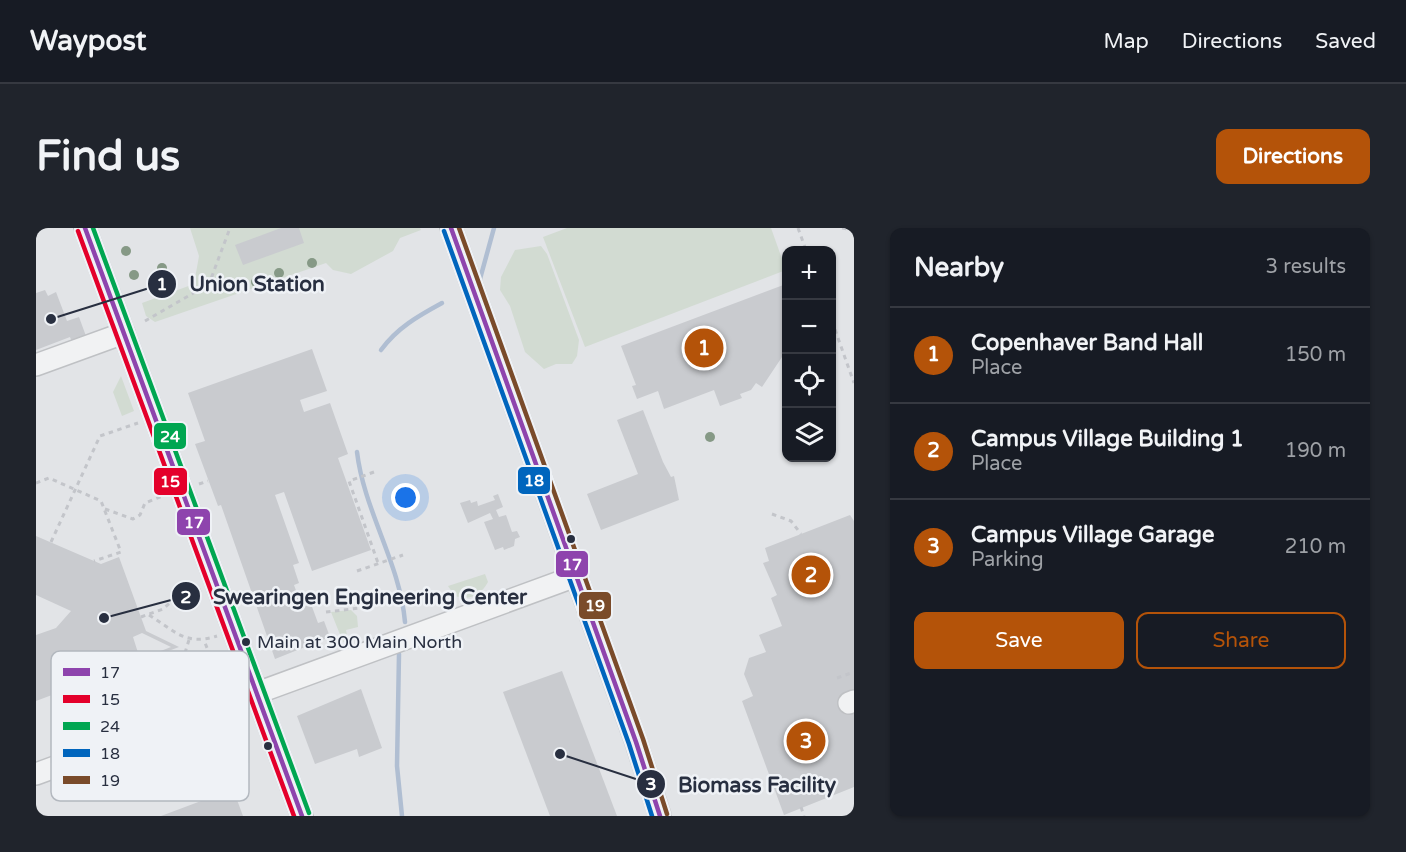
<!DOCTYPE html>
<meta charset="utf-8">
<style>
body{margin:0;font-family:"Varela Round",sans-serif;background:#20242c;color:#f1f3f6}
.controls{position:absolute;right:18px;top:18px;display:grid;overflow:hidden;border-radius:12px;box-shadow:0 2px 4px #0004}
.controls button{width:54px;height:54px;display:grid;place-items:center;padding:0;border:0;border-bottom:2px solid #363941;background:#171b24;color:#f1f3f6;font:30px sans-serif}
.you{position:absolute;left:370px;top:270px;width:21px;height:21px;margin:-15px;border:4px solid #fff;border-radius:50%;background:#1a73e8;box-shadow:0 0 0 9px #1a73e833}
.badge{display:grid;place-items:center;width:39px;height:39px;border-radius:50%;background:#b45309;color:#fff;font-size:20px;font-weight:700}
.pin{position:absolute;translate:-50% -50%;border:3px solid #fff;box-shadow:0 2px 6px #0006}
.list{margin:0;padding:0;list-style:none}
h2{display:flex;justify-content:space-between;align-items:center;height:78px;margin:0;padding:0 24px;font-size:26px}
h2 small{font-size:20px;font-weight:400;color:#9ea1a6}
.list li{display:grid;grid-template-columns:39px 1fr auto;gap:18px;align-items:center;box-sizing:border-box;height:96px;padding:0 24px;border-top:2px solid #363941}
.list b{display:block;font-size:22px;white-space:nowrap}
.list p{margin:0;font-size:20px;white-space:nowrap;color:#9ea1a6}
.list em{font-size:20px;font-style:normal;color:#9ea1a6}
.actions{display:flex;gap:12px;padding:18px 24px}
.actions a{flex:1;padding:14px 0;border:2px solid #b45309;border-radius:12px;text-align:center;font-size:21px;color:#b45309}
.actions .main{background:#b45309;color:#fff}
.icon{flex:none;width:33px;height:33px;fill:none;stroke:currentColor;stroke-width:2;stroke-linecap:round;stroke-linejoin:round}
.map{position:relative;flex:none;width:818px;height:588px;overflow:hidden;border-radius:12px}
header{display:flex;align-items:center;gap:36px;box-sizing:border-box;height:84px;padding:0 30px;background:#171b24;border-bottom:2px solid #363941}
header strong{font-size:28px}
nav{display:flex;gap:33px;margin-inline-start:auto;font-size:21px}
.intro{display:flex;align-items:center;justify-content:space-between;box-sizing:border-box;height:144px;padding:0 36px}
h1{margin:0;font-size:42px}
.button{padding:15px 27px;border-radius:12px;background:#b45309;color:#fff;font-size:21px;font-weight:700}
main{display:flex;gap:36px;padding:0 36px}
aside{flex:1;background:#171b24;border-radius:12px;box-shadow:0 2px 4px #0004}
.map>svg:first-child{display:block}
</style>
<header>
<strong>Waypost</strong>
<nav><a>Map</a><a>Directions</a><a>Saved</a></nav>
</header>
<div class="intro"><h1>Find us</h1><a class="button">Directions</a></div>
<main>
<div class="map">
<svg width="818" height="588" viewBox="0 0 818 588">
<rect width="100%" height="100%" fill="#e2e4e7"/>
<g fill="#d2dbd2">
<polygon points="154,0 384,0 385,2 364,10 357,23 315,46 297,42 290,35 119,94 110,88 106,75 158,56 163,28"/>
<polygon points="531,0 735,0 750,42 549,119 507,9"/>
<polygon points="505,18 511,26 543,112 541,128 536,136 520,136 508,141 489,124 474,78 464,62 465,49 479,22"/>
<polygon points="85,148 98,183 86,188 77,164"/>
<path d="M449,346L452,354C445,367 433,373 419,368L412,358Z"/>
<polygon points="315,382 321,388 322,399 310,402 312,413 307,414 295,384"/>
</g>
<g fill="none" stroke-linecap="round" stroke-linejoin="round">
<g stroke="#b0bed2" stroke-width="4.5">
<polyline points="444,51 458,0"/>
<path d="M345,122C361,100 382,88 406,75"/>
<path d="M321,224C328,283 364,335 369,394"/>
<polyline points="363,426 361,538 366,588"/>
</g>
</g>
<g fill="#c9cbcf" fill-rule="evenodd">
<polygon points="245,0 263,0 268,15 207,37 199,17"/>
<polygon points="750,56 750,123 726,159 720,155 715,162 704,166 706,170 684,178 678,162 628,181 622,163 601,171 596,158 600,157 585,118"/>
<polygon points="9,62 12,68 20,64 31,93 43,89 54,119 40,124 34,109 0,122 0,65"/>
<polygon points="276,121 291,163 264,172 268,184 294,175 312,226 302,230 335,322 276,343 248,264 239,267 263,335 257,337 263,355 258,357 266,379 275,376 282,395 288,393 294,409 239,431 185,277 182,278 159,216 169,213 152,165"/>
<polygon points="607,182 627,234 635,249 638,248 643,272 565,302 551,266 602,246 581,192"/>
<polygon points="462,266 467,279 460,282 463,289 470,287 476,304 481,303 484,309 479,311 478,318 468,322 467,319 459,322 448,294 457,291 454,285 432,295 424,275 434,272 435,275 441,273 442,278 459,272 457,268"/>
<polygon points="814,287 818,293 818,559 748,587 706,473 717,468 708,446 713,430 730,424 723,407 746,398 735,370 741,367 727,335 733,333 729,320"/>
<path d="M0,308L65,336L83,329L110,403L143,419L0,473V407L20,400L35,383L0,367ZM106,405L135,419L104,431L97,409Z"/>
<polygon points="526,443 581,588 514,588 467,464"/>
<polygon points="325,461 346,520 323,529 321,521 279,536 261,488"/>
<polygon points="197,561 207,588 125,588"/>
</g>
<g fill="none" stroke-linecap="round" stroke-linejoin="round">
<defs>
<g id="minor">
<polyline points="49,0 266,588"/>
<polyline points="415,0 600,514 624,588"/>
<polyline points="0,137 88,105"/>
<polyline points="813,475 818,473"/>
<polyline points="0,546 540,348"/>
</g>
</defs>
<use href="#minor" stroke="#bfc1c4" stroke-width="24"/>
<g stroke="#c3c5ca" stroke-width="3" stroke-dasharray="4.5 4.5" stroke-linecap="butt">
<polyline points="762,0 770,22"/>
<polyline points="806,0 818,2"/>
<polyline points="109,93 173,56 194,0"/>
<polyline points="796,93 818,155"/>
<polyline points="338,244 313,253 342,335"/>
<polyline points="0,255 13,250 65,273 85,324 58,333"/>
<polyline points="163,256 172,253"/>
<polyline points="69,281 97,291 104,287 109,275 129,267"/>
<polyline points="736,286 755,293 765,306"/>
<polyline points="15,314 64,208 102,195"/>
<polyline points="321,343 367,327"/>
<polyline points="290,384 324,380"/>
<path d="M113,387C139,403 149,418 181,408"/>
<polyline points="105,389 127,381 138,371 165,362"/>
<polyline points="153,412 140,453 143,463 182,449 168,412"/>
<polyline points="801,450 818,444"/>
<polyline points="765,579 768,588"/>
</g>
<use href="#minor" stroke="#f1f2f3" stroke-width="21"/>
<defs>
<g id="bus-1">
<polyline points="49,0 266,588"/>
<polyline points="415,0 600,514 624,588"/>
</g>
<polyline id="bus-2" points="42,3 258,588"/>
<polyline id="bus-3" points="57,0 273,585"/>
<polyline id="bus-4" points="408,3 593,516 616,588"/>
<polyline id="bus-5" points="423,0 607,511 631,586"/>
</defs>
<use href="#bus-1" stroke="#eff2f6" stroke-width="9"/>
<use href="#bus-2" stroke="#eff2f6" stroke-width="9"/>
<use href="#bus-3" stroke="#eff2f6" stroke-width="9"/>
<use href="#bus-4" stroke="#eff2f6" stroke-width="9"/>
<use href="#bus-5" stroke="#eff2f6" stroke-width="9"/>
<use href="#bus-1" stroke="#8e44ad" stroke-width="4.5"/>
<use href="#bus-2" stroke="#e4002b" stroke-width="4.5"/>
<use href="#bus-3" stroke="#00a651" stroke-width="4.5"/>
<use href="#bus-4" stroke="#0065bd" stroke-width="4.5"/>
<use href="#bus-5" stroke="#7a4b2a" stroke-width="4.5"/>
</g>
<g fill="#869986">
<circle cx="90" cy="23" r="5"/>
<circle cx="276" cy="35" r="5"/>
<circle cx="126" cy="40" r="5"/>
<circle cx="243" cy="45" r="5"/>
<circle cx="98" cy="47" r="5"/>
<circle cx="220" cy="54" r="5"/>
<circle cx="674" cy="209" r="5"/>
</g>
<g fill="#282f40" stroke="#eff2f6" stroke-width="2">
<circle cx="535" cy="311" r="5"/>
<circle cx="210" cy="414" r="5"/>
<circle cx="232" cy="518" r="5"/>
</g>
<g text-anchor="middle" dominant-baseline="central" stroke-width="5" stroke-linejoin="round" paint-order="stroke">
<g font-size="18" fill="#282f40" stroke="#eff2f6" text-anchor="start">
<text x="221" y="414">Main at 300 Main North</text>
</g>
</g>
<rect x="15" y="423" width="198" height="150" rx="9" fill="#eff2f6" stroke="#b3b8bf" stroke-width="1.5"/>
<rect x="27" y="440" width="27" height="8" fill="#8e44ad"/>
<rect x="27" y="467" width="27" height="8" fill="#e4002b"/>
<rect x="27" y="494" width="27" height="8" fill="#00a651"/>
<rect x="27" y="521" width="27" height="8" fill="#0065bd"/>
<rect x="27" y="548" width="27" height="8" fill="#7a4b2a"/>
<g font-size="16" fill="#282f40">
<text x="64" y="450">17</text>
<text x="64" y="477">15</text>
<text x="64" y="504">24</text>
<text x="64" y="531">18</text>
<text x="64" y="558">19</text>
</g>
<path fill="none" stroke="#282f40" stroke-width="2" d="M15 91L126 56M68 390L150 368M524 526L615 556"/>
<g fill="#282f40" stroke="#eff2f6" stroke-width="2">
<circle cx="15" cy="91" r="6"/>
<circle cx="68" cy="390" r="6"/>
<circle cx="524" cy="526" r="6"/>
<circle cx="126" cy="56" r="15"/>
<circle cx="150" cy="368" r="15"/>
<circle cx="615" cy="556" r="15"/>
</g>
<g font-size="18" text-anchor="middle" font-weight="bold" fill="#fff">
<text x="126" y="62">1</text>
<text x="150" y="375">2</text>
<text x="615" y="562">3</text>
</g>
<g font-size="21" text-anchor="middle" font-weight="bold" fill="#282f40" stroke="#eff2f6" stroke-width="5" stroke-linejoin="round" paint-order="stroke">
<text x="221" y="63">Union Station</text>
<text x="334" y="376">Swearingen Engineering Center</text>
<text x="721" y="564">Biomass Facility</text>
</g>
<g stroke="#eff2f6" stroke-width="2">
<rect x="117" y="194" width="34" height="28" rx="6" fill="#00a651"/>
<rect x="481" y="238" width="34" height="29" rx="6" fill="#0065bd"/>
<rect x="117" y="239" width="35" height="29" rx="6" fill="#e4002b"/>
<rect x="140" y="280" width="35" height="28" rx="6" fill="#8e44ad"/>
<rect x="519" y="322" width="34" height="28" rx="6" fill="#8e44ad"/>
<rect x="542" y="363" width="34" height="29" rx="6" fill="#7a4b2a"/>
</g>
<g font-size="16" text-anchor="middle" font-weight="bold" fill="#fff">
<text x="134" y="214">24</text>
<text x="498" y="258">18</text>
<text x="134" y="259">15</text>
<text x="158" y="300">17</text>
<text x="536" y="342">17</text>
<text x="559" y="383">19</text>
</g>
</svg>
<div class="controls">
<button>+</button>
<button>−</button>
<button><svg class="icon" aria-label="locate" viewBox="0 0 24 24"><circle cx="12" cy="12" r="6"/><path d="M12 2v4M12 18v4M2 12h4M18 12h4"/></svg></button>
<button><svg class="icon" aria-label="layers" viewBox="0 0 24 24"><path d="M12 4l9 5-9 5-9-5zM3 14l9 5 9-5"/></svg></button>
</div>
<div class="you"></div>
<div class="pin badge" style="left:668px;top:120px">1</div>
<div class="pin badge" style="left:775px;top:347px">2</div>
<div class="pin badge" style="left:770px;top:513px">3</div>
</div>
<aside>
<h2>Nearby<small>3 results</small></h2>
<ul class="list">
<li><span class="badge">1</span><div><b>Copenhaver Band Hall</b><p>Place</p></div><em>150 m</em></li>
<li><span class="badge">2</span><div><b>Campus Village Building 1</b><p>Place</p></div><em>190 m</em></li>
<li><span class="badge">3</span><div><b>Campus Village Garage</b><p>Parking</p></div><em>210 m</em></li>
</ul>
<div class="actions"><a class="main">Save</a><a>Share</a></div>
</aside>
</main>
